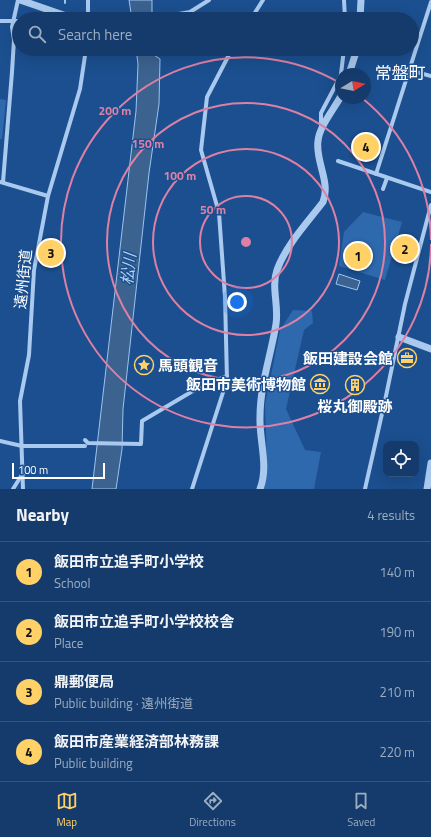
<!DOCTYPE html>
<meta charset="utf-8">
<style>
body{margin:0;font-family:"Titillium Web","Noto Sans JP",sans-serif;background:#1d4271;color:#f1f3f6}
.controls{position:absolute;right:12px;bottom:12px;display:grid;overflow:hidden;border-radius:8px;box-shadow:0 4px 16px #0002}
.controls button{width:36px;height:36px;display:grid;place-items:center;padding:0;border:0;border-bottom:1px solid #33557e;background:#143b6b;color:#f1f3f6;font:20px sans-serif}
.compass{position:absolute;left:335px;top:68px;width:36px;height:36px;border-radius:50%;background:#143b6b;box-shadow:0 4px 16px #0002;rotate:80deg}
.scale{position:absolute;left:12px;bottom:10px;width:93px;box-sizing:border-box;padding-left:4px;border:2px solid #fff;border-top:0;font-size:11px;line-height:14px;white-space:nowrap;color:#fff;-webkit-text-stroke:3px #1b4f8f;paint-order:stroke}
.you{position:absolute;left:237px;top:302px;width:14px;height:14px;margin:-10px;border:3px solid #fff;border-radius:50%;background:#1a73e8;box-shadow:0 0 0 6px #1a73e833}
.badge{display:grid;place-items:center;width:26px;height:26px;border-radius:50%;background:#ffd166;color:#111;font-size:13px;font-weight:700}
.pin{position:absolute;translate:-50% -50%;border:2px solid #fff;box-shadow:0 1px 4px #0006}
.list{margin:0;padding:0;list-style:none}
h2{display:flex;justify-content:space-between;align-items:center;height:52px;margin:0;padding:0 16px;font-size:17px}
h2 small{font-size:13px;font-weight:400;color:#9dadc1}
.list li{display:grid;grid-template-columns:26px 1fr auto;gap:12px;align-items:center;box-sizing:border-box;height:60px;padding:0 16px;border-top:1px solid #33557e}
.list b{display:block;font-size:15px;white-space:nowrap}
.list p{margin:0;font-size:13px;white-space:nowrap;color:#9dadc1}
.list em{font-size:13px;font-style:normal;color:#9dadc1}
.icon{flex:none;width:22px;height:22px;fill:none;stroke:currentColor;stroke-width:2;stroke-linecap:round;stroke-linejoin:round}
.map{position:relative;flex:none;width:431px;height:489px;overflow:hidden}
.search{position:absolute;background:#143b6b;box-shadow:0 4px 16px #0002;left:12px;right:12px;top:12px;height:44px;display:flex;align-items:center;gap:10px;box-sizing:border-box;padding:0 14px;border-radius:22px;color:#9dadc1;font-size:15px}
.sheet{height:292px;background:#143b6b}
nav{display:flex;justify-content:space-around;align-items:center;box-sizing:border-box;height:56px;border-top:1px solid #33557e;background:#143b6b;font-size:11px;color:#9dadc1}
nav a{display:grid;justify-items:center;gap:2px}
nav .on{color:#ffd166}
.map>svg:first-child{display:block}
</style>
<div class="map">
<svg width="431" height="489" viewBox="0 0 431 489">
<rect width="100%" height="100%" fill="#1b4f8f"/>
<g fill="#2e69ad">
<polygon points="0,99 6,100 2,139 0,139"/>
<polygon points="363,212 402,222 385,280 339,266 344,232"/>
<polygon points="293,310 312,311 313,323 304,330 286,409 305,450 321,452 314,489 264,489 267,462 265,405 280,330"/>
</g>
<g fill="#3c6290" stroke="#9cc4f0">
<polygon points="129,0 152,0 152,19 132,19"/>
<polygon points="136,49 151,49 154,55 160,59 159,104 149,173 123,409 122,449 116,489 92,489 136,111 138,64"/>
<polygon points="339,274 360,281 357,290 336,284"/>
</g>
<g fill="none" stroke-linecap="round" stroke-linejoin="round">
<polyline stroke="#9cc4f0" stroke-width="2" points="65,0 65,3"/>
<g stroke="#a9c9ee" stroke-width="4">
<polyline points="344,0 345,19"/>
<polyline points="88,19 88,0"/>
<polyline points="150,19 190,12 209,0"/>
<polyline points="251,19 263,0"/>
<polyline points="0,21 19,21"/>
<polyline points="409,70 431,76"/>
<polyline points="341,74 344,49"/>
<polyline points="321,128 321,113 341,75"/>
<polyline points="338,161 431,192"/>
<polyline points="376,174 431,2"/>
<polyline points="0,182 48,196"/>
<polyline points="3,182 12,72 14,40 12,27 18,0"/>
<polyline points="383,189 387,178"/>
<polyline points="85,440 88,443 141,444 142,421 203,385 227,376"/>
<polyline points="0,441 22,446 85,446"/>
<polyline points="13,489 23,473"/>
<polyline points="23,489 20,401 29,355 34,270 48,196 80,89 86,49"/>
<polyline points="192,489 227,380 225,297 219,213 201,150 207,97 232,49"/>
<polyline points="365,489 386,396 405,304 431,205"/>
</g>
<g stroke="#a9c9ee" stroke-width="7">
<polyline points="20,0 75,19"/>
<polyline points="360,19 361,0"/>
<polyline points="349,74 357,49"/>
<polyline points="399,337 431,349"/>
<path d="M260,489C269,466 259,440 260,417C260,385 271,355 276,324C279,306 271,287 277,270C286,245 307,223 323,202C331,182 315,161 318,141C319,127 334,109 341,96"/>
<polyline points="427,489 431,463"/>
</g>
</g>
<g fill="none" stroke="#dd80a5" stroke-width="2">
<circle cx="246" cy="242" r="46"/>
<circle cx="246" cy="242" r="93"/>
<circle cx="246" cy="242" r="139"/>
<path d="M431 244A185 185 0 1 1 340 83M362 98A185 185 0 0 1 431 240"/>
</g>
<defs>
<symbol id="office-ring" viewBox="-11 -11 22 22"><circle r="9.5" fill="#1b4f8f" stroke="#ffd166" stroke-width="1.5"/><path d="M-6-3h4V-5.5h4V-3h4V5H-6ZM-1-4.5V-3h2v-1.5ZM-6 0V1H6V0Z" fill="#ffd166"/></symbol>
<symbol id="sight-ring" viewBox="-11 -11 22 22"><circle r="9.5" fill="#1b4f8f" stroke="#ffd166" stroke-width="1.5"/><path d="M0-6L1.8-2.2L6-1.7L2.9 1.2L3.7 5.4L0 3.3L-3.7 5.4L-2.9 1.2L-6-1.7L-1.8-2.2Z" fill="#ffd166"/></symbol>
<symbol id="museum-ring" viewBox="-11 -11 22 22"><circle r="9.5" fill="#1b4f8f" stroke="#ffd166" stroke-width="1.5"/><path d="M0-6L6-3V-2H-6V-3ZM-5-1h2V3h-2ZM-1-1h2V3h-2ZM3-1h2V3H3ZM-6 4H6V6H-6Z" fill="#ffd166"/></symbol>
<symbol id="building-ring" viewBox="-11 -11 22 22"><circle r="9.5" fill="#1b4f8f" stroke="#ffd166" stroke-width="1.5"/><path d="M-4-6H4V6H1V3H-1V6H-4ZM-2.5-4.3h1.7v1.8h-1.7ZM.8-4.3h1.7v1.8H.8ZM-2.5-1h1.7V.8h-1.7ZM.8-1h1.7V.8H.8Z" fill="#ffd166"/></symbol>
</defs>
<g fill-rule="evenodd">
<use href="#office-ring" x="396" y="347" width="22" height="22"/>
<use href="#sight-ring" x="133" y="354" width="22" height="22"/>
<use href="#museum-ring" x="309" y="373" width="22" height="22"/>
<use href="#building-ring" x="344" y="374" width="22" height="22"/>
</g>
<g text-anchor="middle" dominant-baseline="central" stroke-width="3" stroke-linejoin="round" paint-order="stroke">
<g font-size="15" fill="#fff" stroke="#1b4f8f">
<text transform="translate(23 279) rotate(-84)">遠州街道</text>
</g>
<g font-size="15" font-weight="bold" fill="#fff" stroke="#1b4f8f" text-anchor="end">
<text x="393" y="358">飯田建設会館</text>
<text x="158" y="365" text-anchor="start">馬頭観音</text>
<text x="306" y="384">飯田市美術博物館</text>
<text x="355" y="406" text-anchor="middle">桜丸御殿跡</text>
</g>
<g font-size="16" font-style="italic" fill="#b5d3f5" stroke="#1b4f8f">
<text transform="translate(128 269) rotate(-84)">松川</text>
</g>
<g font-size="17" fill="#fff" stroke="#1b4f8f">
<text x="400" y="73">常盤町</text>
</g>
</g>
<circle cx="246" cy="242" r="6" fill="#dd80a5" stroke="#1b4f8f" stroke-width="2"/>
<g font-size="12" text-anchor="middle" font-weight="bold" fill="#dd80a5" stroke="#1b4f8f" stroke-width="3" stroke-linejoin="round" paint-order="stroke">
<text x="115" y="115">200 m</text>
<text x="148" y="148">150 m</text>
<text x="180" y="180">100 m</text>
<text x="213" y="214">50 m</text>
</g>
</svg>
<div class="controls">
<button><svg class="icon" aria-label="locate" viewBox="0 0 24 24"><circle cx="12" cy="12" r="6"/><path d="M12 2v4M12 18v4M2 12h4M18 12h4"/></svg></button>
</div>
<svg class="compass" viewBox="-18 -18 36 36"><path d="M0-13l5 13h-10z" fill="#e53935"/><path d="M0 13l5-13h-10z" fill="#9dadc1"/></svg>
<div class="scale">100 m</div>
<div class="you"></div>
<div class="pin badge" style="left:358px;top:256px">1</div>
<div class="pin badge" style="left:405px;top:249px">2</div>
<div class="pin badge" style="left:51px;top:253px">3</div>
<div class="pin badge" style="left:366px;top:147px">4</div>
<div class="search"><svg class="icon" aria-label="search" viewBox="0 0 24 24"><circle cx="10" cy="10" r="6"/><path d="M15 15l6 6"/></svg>Search here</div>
</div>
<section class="sheet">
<h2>Nearby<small>4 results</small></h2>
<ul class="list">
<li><span class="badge">1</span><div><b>飯田市立追手町小学校</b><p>School</p></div><em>140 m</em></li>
<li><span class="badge">2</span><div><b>飯田市立追手町小学校校舎</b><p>Place</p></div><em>190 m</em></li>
<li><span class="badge">3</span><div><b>鼎郵便局</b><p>Public building · 遠州街道</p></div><em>210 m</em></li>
<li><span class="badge">4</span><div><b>飯田市産業経済部林務課</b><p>Public building</p></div><em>220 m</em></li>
</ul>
</section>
<nav>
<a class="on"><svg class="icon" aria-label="map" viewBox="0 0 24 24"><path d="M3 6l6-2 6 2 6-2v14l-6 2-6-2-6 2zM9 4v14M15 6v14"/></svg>Map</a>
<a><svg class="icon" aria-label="directions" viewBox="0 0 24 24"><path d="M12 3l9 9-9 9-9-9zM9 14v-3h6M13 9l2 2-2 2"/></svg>Directions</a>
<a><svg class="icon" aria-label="saved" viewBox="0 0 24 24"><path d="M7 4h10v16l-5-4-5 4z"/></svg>Saved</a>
</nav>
